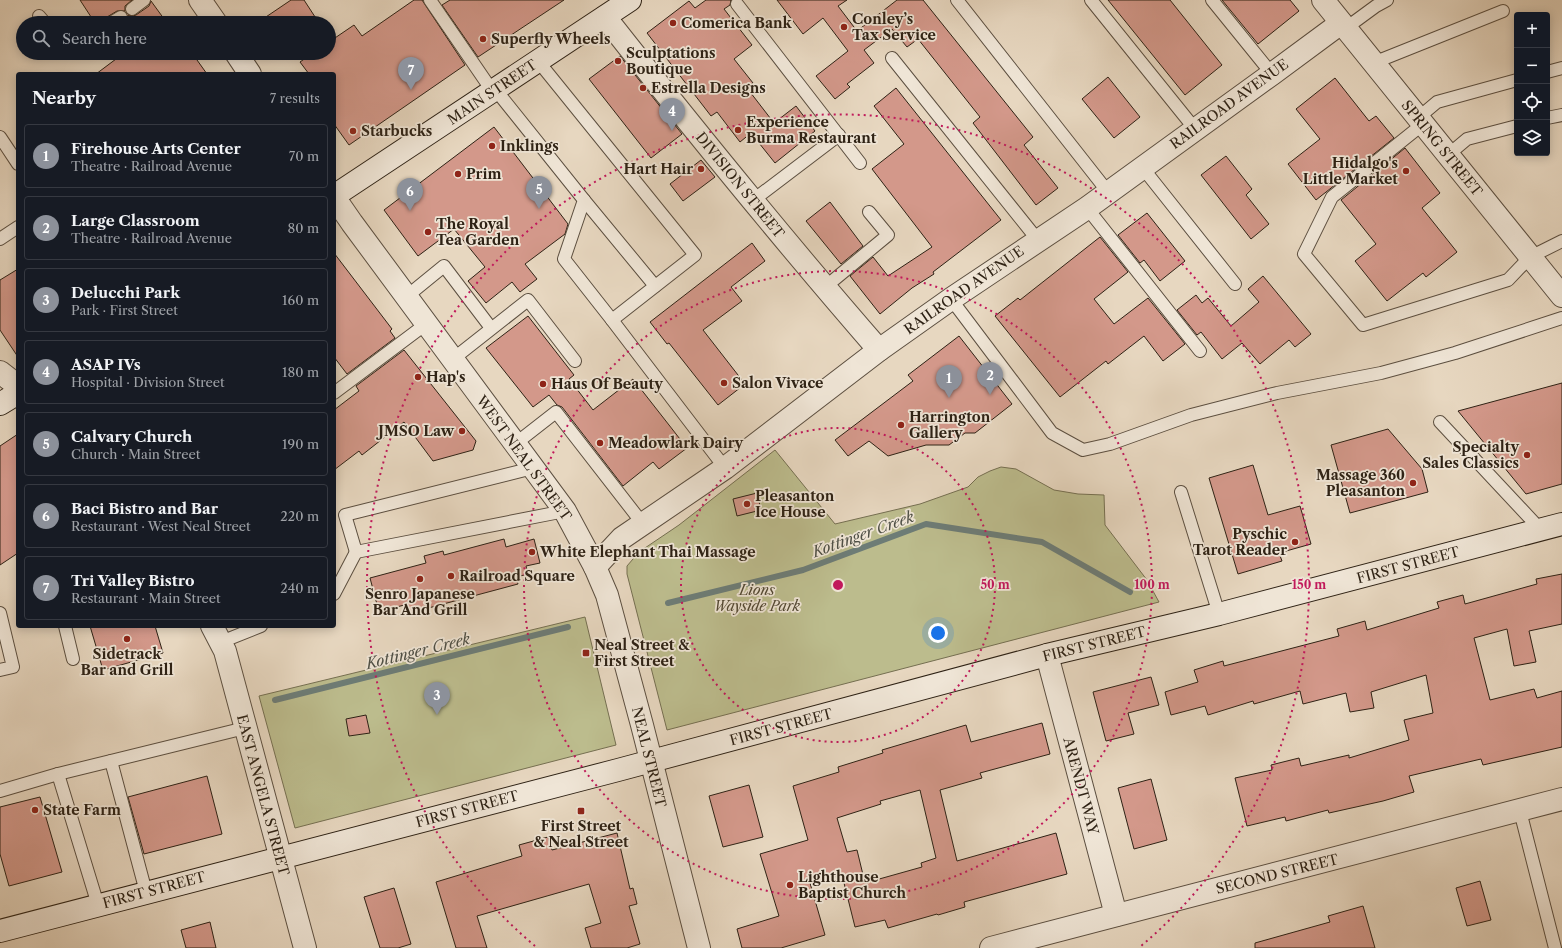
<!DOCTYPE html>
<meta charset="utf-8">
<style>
body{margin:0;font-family:"Libre Caslon Text",serif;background:#242831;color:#f1f3f6}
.controls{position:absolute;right:12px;top:12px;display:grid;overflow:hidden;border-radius:4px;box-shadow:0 2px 10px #0003}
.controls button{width:36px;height:36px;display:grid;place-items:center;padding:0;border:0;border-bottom:1px solid #363941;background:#171b24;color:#f1f3f6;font:20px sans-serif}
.you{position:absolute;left:938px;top:633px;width:14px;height:14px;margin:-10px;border:3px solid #fff;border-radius:50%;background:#1a73e8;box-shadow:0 0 0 6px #1a73e833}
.badge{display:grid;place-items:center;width:26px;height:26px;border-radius:50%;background:#8c9099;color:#fff;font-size:13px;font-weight:700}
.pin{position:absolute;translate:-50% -33px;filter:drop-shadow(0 1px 2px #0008)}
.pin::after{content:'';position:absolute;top:21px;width:14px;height:12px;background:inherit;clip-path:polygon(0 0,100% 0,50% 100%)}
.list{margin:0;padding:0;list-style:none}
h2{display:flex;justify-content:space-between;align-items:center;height:52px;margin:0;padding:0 16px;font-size:17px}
h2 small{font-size:13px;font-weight:400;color:#9ea1a6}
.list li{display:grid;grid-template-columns:26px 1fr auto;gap:12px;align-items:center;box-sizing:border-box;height:64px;margin:0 8px 8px;padding:0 8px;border:1px solid #363941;border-radius:4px}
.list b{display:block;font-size:15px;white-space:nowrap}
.list p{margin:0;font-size:13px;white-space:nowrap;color:#9ea1a6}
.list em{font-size:13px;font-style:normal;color:#9ea1a6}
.icon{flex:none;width:22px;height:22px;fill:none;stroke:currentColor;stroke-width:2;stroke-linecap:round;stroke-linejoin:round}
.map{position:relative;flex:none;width:1562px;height:948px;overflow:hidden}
.search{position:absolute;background:#171b24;box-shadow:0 2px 10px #0003;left:16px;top:16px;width:320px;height:44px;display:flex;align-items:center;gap:10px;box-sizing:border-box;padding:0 14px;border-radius:22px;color:#9ea1a6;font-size:15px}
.panel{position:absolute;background:#171b24;box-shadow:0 2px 10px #0003;left:16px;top:72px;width:320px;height:556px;border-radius:4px}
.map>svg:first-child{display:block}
</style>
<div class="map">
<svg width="1562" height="948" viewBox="0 0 1562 948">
<rect width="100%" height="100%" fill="#e7d7c0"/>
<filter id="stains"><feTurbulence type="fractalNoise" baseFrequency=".005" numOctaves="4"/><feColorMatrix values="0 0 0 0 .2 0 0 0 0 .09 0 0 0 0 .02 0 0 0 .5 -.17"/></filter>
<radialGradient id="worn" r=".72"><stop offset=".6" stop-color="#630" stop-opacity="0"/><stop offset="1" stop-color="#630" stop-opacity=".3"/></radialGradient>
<g fill="#bcbc8d" stroke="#756f51">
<polygon points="775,450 835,524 920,504 968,487 978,477 990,471 1001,467 1016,469 1054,490 1078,494 1104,495 1105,525 1147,580 1159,602 667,730 627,574 627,566 639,552 679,525"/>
<polygon points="585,617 616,745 295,828 259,696"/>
</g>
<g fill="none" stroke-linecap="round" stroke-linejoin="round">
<g stroke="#6d7c76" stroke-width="6">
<polyline points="668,603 803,570 926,524 1042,542 1130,592"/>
<polyline points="275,700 568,627"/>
</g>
</g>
<g fill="#d3988a" stroke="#2e2215" fill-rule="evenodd">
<polygon points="80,0 132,0 125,6 125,11 117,11 107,17 104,23 95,23"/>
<polygon points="291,0 304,0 319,23 257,23"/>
<polygon points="414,0 422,0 465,65 349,145 334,124 334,74 309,74 300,62 313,53 329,53 329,42 354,25 362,36"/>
<polygon points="450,0 564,0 478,57 442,5"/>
<polygon points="706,0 731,0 730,5 724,9 752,45 734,59 753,83 747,88 774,123 796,106 815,131 775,163 751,133 740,142 717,112 711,116 647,33 689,1 695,8"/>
<polygon points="777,0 847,0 838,6 857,31 897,0 923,0 1033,137 1024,145 1058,188 1036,205 973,123 980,117 918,39 907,47 892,29 864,50 874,63 847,84 850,87 835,99 816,76 848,51 823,18 803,34"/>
<polygon points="1108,0 1170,0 1222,65 1185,95"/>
<polygon points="1222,0 1290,0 1299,11 1258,44"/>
<polygon points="151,1 167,23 125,23 128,20 128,15 133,16 136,15 149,6"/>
<polygon points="124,53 192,53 207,74 96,74"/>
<polygon points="620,56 682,134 651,158 589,79"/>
<polygon points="1108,77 1140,117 1114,138 1082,99"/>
<polygon points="1335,78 1369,121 1376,116 1394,138 1316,200 1288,164 1320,139 1296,109"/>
<polygon points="896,88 1001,220 933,272 934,274 912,288 880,314 850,276 873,257 888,276 932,247 872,169 904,144 874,106"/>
<polygon points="494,127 568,224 565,234 525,264 537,279 520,292 512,282 486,303 468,281 485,267 454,229 418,256 384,210"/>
<polygon points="1405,148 1440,193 1422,208 1457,252 1426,277 1423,273 1387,301 1355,261 1376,244 1341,200"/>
<polygon points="1226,156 1252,189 1246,195 1269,224 1251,239 1201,175"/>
<polygon points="701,160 715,177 683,201 670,184"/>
<polygon points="830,202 863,246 841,264 806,221"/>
<polygon points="1147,213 1185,261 1160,281 1144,260 1140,263 1118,235"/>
<polygon points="1100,237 1128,272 1094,299 1114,324 1148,298 1185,344 1163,361 1144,336 1108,364 1106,361 1060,397 995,316 1018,298 1020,300"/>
<polygon points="752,243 765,261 731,287 742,301 703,330 745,384 718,405 669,343 667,344 650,322"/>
<polygon points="334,253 392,329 390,331 395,338 347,374 334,357"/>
<polygon points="18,269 18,357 0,330 0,280"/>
<polygon points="1263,276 1311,334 1295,347 1289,340 1260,364 1242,343 1222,359 1201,332 1197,335 1177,310 1196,295 1202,303 1208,298 1231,326 1259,302 1248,289"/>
<polygon points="528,316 574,375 569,379 593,410 633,379 687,448 659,469 653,462 623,486 562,407 557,405 549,395 533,407 486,348"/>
<polygon points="959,336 1012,404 975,433 965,433 949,445 926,445 888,456 869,441 848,456 835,440 913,381 908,375"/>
<polygon points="404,350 476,441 473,450 433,461 404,422 362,455 359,451 334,470 334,410 359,391 356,386"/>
<polygon points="1562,383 1562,484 1526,494 1458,411"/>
<polygon points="1388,429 1422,469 1428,492 1350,513 1331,445"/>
<polygon points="18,434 18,553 0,565 0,446"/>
<polygon points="1253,465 1268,515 1300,506 1311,544 1279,553 1282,561 1238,574 1209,478"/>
<polygon points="757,493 761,510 737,516 733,499"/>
<polygon points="504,539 506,547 534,539 540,563 526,566 528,574 516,577 518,584 406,614 404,605 379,612 370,578 426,563 424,556 443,551 444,555"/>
<polygon points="1562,574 1562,624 1529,631 1536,662 1514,666 1507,629 1474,638 1490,700 1534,689 1537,698 1562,691 1562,747 1483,765 1481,759 1409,776 1414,792 1383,801 1329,813 1328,810 1286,821 1285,817 1247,826 1235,778 1272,770 1271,765 1299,758 1301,766 1349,755 1349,758 1409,740 1404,720 1433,713 1426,675 1371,692 1374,708 1350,712 1346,693 1303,704 1300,691 1254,704 1253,701 1208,715 1205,706 1171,715 1165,692 1198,682 1194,670 1223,661 1224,666 1339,636 1337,629 1365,621 1367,630 1439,608 1437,602 1463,595 1465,604 1537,584 1536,579"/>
<polygon points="90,626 155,626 163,653 103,670"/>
<polygon points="1151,677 1159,705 1128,713 1134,734 1106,741 1093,692"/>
<polygon points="366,715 370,733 349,736 346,719"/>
<path d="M1042,723L1050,754L980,773L982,778L940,790L957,861L1056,833L1067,874L964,902L965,907L938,915L937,914L888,928L885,920L855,927L842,875L810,883L825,935L781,948H742L737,929L779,916L760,854L808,840L793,786L839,772L838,767L883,753L882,750L966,725L971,742ZM920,790L936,858L921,863L922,867L865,883L857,850L847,852L837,818L881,804L880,801Z"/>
<polygon points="207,776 222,834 144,854 128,797"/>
<polygon points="1151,779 1167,840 1134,849 1118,788"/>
<polygon points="749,785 763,837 723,847 709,796"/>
<polygon points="40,797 62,872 9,886 0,854 0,807"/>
<polygon points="617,833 630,889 633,888 637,904 629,906 640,944 627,948 591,948 585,928 601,923 589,884 477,916 487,948 456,948 436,882 522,856 519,845 548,837 552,850"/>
<polygon points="1480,881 1491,920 1467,926 1456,888"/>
<polygon points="394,888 411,944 398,948 380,948 364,897"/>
<polygon points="1363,906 1375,948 1255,948 1255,943 1330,922 1328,916"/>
<polygon points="210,922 216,948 186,948 181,930"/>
</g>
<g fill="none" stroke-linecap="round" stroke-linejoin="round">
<defs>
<g id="lane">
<polyline points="430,0 493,92"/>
<polyline points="957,0 1108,192"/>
<polyline points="1091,0 1195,129"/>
<polyline points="1212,0 1272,74"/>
<polyline points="737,4 860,163"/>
<polyline points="132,9 144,0"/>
<polyline points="39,16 45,23"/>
<polyline points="111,23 121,17"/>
<polyline points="1346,28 1376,6 1387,0"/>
<polyline points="892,58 1037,239"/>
<polyline points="1373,63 1503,11"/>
<polyline points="1547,72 1562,68"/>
<polyline points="495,89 584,200 564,259 612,320 695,255 538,61"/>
<polyline points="1418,118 1437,102 1517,80"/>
<polyline points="1547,118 1562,115"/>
<polyline points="1423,124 1332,197 1304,254 1363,325 1508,280 1530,257 1562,241"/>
<polyline points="0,137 18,164"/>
<polyline points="1448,155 1467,139 1517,126"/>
<polyline points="1142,167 1235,284"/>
<polyline points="584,200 655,286"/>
<polyline points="752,201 839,135"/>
<polyline points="1087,208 1200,351"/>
<polyline points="0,239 18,227"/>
<polyline points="824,288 888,235 869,212"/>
<polyline points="406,297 444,266 491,328"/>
<polyline points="951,299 1052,433 1083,450 1110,444 1191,415 1277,393 1381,373 1455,353 1562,318"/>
<polyline points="612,320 725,468"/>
<polyline points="453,359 528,300 575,361"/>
<polyline points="334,393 426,324"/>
<polyline points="1440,422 1541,530"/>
<polyline points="515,444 556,412 643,524"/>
<polyline points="533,468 345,515 356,552 565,511"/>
<polyline points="1181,492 1219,614"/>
<polyline points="334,594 356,552"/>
<polyline points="0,613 13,667 0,670"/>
<polyline points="65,626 73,659"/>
<polyline points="221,642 261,626"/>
<polyline points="111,761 146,892"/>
<polyline points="58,774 98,905"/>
<polyline points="0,791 58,774 245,728"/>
<polyline points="1520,811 1555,948"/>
</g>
<g id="street">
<polyline points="200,0 216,23"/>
<polyline points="1323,0 1562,296"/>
<path d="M605,17C694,130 785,242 879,350"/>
<polyline points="236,53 250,74"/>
<polyline points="334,197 352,223 565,511 595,567 607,595 642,725 699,948"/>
<polyline points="0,372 18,386"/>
<polyline points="595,567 622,538 725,468 879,350 951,299 1087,208 1272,74 1341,23"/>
<polyline points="212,626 225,651 305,948"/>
<polyline points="1047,655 1116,915"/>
<polyline points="991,948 1562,799"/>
</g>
<g id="secondary">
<polyline points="334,196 630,0"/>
<polyline points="0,404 18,393"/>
<polyline points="0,931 618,770 1047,655 1219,614 1562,524"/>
</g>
</defs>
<use href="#lane" stroke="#5c4f40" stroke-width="14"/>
<use href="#street" stroke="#5c4f40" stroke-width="24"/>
<use href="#secondary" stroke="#2e2215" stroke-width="24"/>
<use href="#lane" stroke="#efe5d6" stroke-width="12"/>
<use href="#street" stroke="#efe5d6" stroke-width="22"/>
<use href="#secondary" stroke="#efe5d6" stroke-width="22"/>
</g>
<g fill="none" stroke="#c2185b" stroke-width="2" stroke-dasharray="2 4">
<circle cx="838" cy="585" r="157"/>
<circle cx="838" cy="585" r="314"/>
<path d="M535 946A471 471 0 1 1 1141 946"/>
</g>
<g fill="#8f2418" stroke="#efe5d6" stroke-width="1.5">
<circle cx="673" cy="23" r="4"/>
<circle cx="844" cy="27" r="4"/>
<circle cx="483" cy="39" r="4"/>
<circle cx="618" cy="61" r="4"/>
<circle cx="643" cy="88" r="4"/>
<circle cx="738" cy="130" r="4"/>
<circle cx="353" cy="131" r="4"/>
<circle cx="492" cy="146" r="4"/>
<circle cx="701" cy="169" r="4"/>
<circle cx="1406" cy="171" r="4"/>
<circle cx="458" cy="174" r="4"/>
<circle cx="428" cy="232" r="4"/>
<circle cx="418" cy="377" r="4"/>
<circle cx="724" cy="383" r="4"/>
<circle cx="543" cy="384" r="4"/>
<circle cx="901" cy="425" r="4"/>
<circle cx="462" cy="431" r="4"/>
<circle cx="600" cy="443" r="4"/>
<circle cx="1527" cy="455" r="4"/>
<circle cx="1413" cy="483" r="4"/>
<circle cx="747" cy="504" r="4"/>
<circle cx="1295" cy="542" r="4"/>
<circle cx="532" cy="552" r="4"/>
<circle cx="451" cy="576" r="4"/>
<circle cx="420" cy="579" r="4"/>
<circle cx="127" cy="639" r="4"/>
<rect x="582" y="649" width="8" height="8" rx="2"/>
<circle cx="35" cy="810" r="4"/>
<rect x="577" y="807" width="8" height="8" rx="2"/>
<circle cx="790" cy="885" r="4"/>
</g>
<g text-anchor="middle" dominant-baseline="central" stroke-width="3.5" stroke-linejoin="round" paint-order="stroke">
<g font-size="14" font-weight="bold" fill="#2e2215" stroke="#efe5d6" text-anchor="start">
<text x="852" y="19">Conley’s<tspan x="852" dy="16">Tax Service</tspan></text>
<text x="681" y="23">Comerica Bank</text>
<text x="491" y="39">Superfly Wheels</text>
<text x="626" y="53">Sculptations<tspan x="626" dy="16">Boutique</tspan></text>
<text x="651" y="88">Estrella Designs</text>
<text x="746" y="122">Experience<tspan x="746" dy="16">Burma Restaurant</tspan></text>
<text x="361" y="131">Starbucks</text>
<text x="500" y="146">Inklings</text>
<text x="1398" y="163" text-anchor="end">Hidalgo's<tspan x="1398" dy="16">Little Market</tspan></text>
<text x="693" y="169" text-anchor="end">Hart Hair</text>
<text x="466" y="174">Prim</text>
<text x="436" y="224">The Royal<tspan x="436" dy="16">Tea Garden</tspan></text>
<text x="426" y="377">Hap's</text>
<text x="732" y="383">Salon Vivace</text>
<text x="551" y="384">Haus Of Beauty</text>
<text x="909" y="417">Harrington<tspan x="909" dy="16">Gallery</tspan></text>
<text x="454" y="431" text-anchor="end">JMSO Law</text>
<text x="608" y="443">Meadowlark Dairy</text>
<text x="1519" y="447" text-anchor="end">Specialty<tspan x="1519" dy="16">Sales Classics</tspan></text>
<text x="1405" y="475" text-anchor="end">Massage 360<tspan x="1405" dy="16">Pleasanton</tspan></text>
<text x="755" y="496">Pleasanton<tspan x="755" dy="16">Ice House</tspan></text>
<text x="1287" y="534" text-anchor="end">Pyschic<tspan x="1287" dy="16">Tarot Reader</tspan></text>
<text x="540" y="552">White Elephant Thai Massage</text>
<text x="459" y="576">Railroad Square</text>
<text x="420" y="594" text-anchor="middle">Senro Japanese<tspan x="420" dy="16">Bar And Grill</tspan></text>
<text x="594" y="645">Neal Street &amp;<tspan x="594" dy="16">First Street</tspan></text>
<text x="127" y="654" text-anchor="middle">Sidetrack<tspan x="127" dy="16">Bar and Grill</tspan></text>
<text x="43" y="810">State Farm</text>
<text x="581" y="826" text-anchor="middle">First Street<tspan x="581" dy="16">&amp; Neal Street</tspan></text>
<text x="798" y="877">Lighthouse<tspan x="798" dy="16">Baptist Church</tspan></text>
</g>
<g font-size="14" fill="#2e2215" stroke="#efe5d6">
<text transform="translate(492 92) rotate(-34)">MAIN STREET</text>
<text transform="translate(1229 104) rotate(-36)">RAILROAD AVENUE</text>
<text transform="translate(1442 148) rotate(51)">SPRING STREET</text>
<text transform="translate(740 185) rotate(51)">DIVISION STREET</text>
<text transform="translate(964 290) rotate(-35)">RAILROAD AVENUE</text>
<text transform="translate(524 458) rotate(54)">WEST NEAL STREET</text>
<text transform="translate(1408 565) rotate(-15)">FIRST STREET</text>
<text transform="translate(1094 644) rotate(-14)">FIRST STREET</text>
<text transform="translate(781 727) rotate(-15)">FIRST STREET</text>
<text transform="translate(649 757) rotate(76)">NEAL STREET</text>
<text transform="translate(1081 786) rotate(75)">ARENDT WAY</text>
<text transform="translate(263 795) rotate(75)">EAST ANGELA STREET</text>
<text transform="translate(467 809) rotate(-15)">FIRST STREET</text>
<text transform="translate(1277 874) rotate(-14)">SECOND STREET</text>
<text transform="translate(154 890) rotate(-15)">FIRST STREET</text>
</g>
<g font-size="14" font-style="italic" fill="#524833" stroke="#efe5d6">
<text x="757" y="590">Lions<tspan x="757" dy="16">Wayside Park</tspan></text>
</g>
<g font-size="15" font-style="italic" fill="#4e4f45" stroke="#efe5d6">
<text transform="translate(863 534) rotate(-20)">Kottinger Creek</text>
<text transform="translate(418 651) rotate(-14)">Kottinger Creek</text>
</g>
</g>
<circle cx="838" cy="585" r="6" fill="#c2185b" stroke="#efe5d6" stroke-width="2"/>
<g font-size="12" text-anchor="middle" font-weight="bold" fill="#c2185b" stroke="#efe5d6" stroke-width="3.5" stroke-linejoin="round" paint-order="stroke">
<text x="995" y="589">50 m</text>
<text x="1152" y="589">100 m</text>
<text x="1309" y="589">150 m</text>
</g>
<rect width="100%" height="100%" filter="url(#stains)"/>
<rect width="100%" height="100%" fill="url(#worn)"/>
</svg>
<div class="controls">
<button>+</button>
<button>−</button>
<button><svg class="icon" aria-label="locate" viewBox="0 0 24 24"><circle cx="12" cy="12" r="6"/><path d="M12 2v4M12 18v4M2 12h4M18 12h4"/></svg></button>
<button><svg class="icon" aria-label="layers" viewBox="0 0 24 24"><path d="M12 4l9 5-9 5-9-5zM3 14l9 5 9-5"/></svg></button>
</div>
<div class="you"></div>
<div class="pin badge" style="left:949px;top:398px">1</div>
<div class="pin badge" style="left:990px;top:395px">2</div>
<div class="pin badge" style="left:437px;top:715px">3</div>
<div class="pin badge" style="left:672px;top:131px">4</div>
<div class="pin badge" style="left:539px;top:209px">5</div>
<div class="pin badge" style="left:410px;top:211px">6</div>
<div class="pin badge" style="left:411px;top:90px">7</div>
<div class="search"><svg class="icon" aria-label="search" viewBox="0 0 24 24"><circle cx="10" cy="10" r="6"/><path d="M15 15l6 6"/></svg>Search here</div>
<section class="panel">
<h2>Nearby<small>7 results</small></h2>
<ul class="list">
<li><span class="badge">1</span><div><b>Firehouse Arts Center</b><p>Theatre · Railroad Avenue</p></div><em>70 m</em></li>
<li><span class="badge">2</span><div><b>Large Classroom</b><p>Theatre · Railroad Avenue</p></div><em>80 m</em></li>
<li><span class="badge">3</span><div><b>Delucchi Park</b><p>Park · First Street</p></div><em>160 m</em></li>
<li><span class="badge">4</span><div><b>ASAP IVs</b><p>Hospital · Division Street</p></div><em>180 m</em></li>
<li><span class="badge">5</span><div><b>Calvary Church</b><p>Church · Main Street</p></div><em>190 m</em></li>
<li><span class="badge">6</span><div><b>Baci Bistro and Bar</b><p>Restaurant · West Neal Street</p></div><em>220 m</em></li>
<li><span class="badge">7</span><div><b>Tri Valley Bistro</b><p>Restaurant · Main Street</p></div><em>240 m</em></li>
</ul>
</section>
</div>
